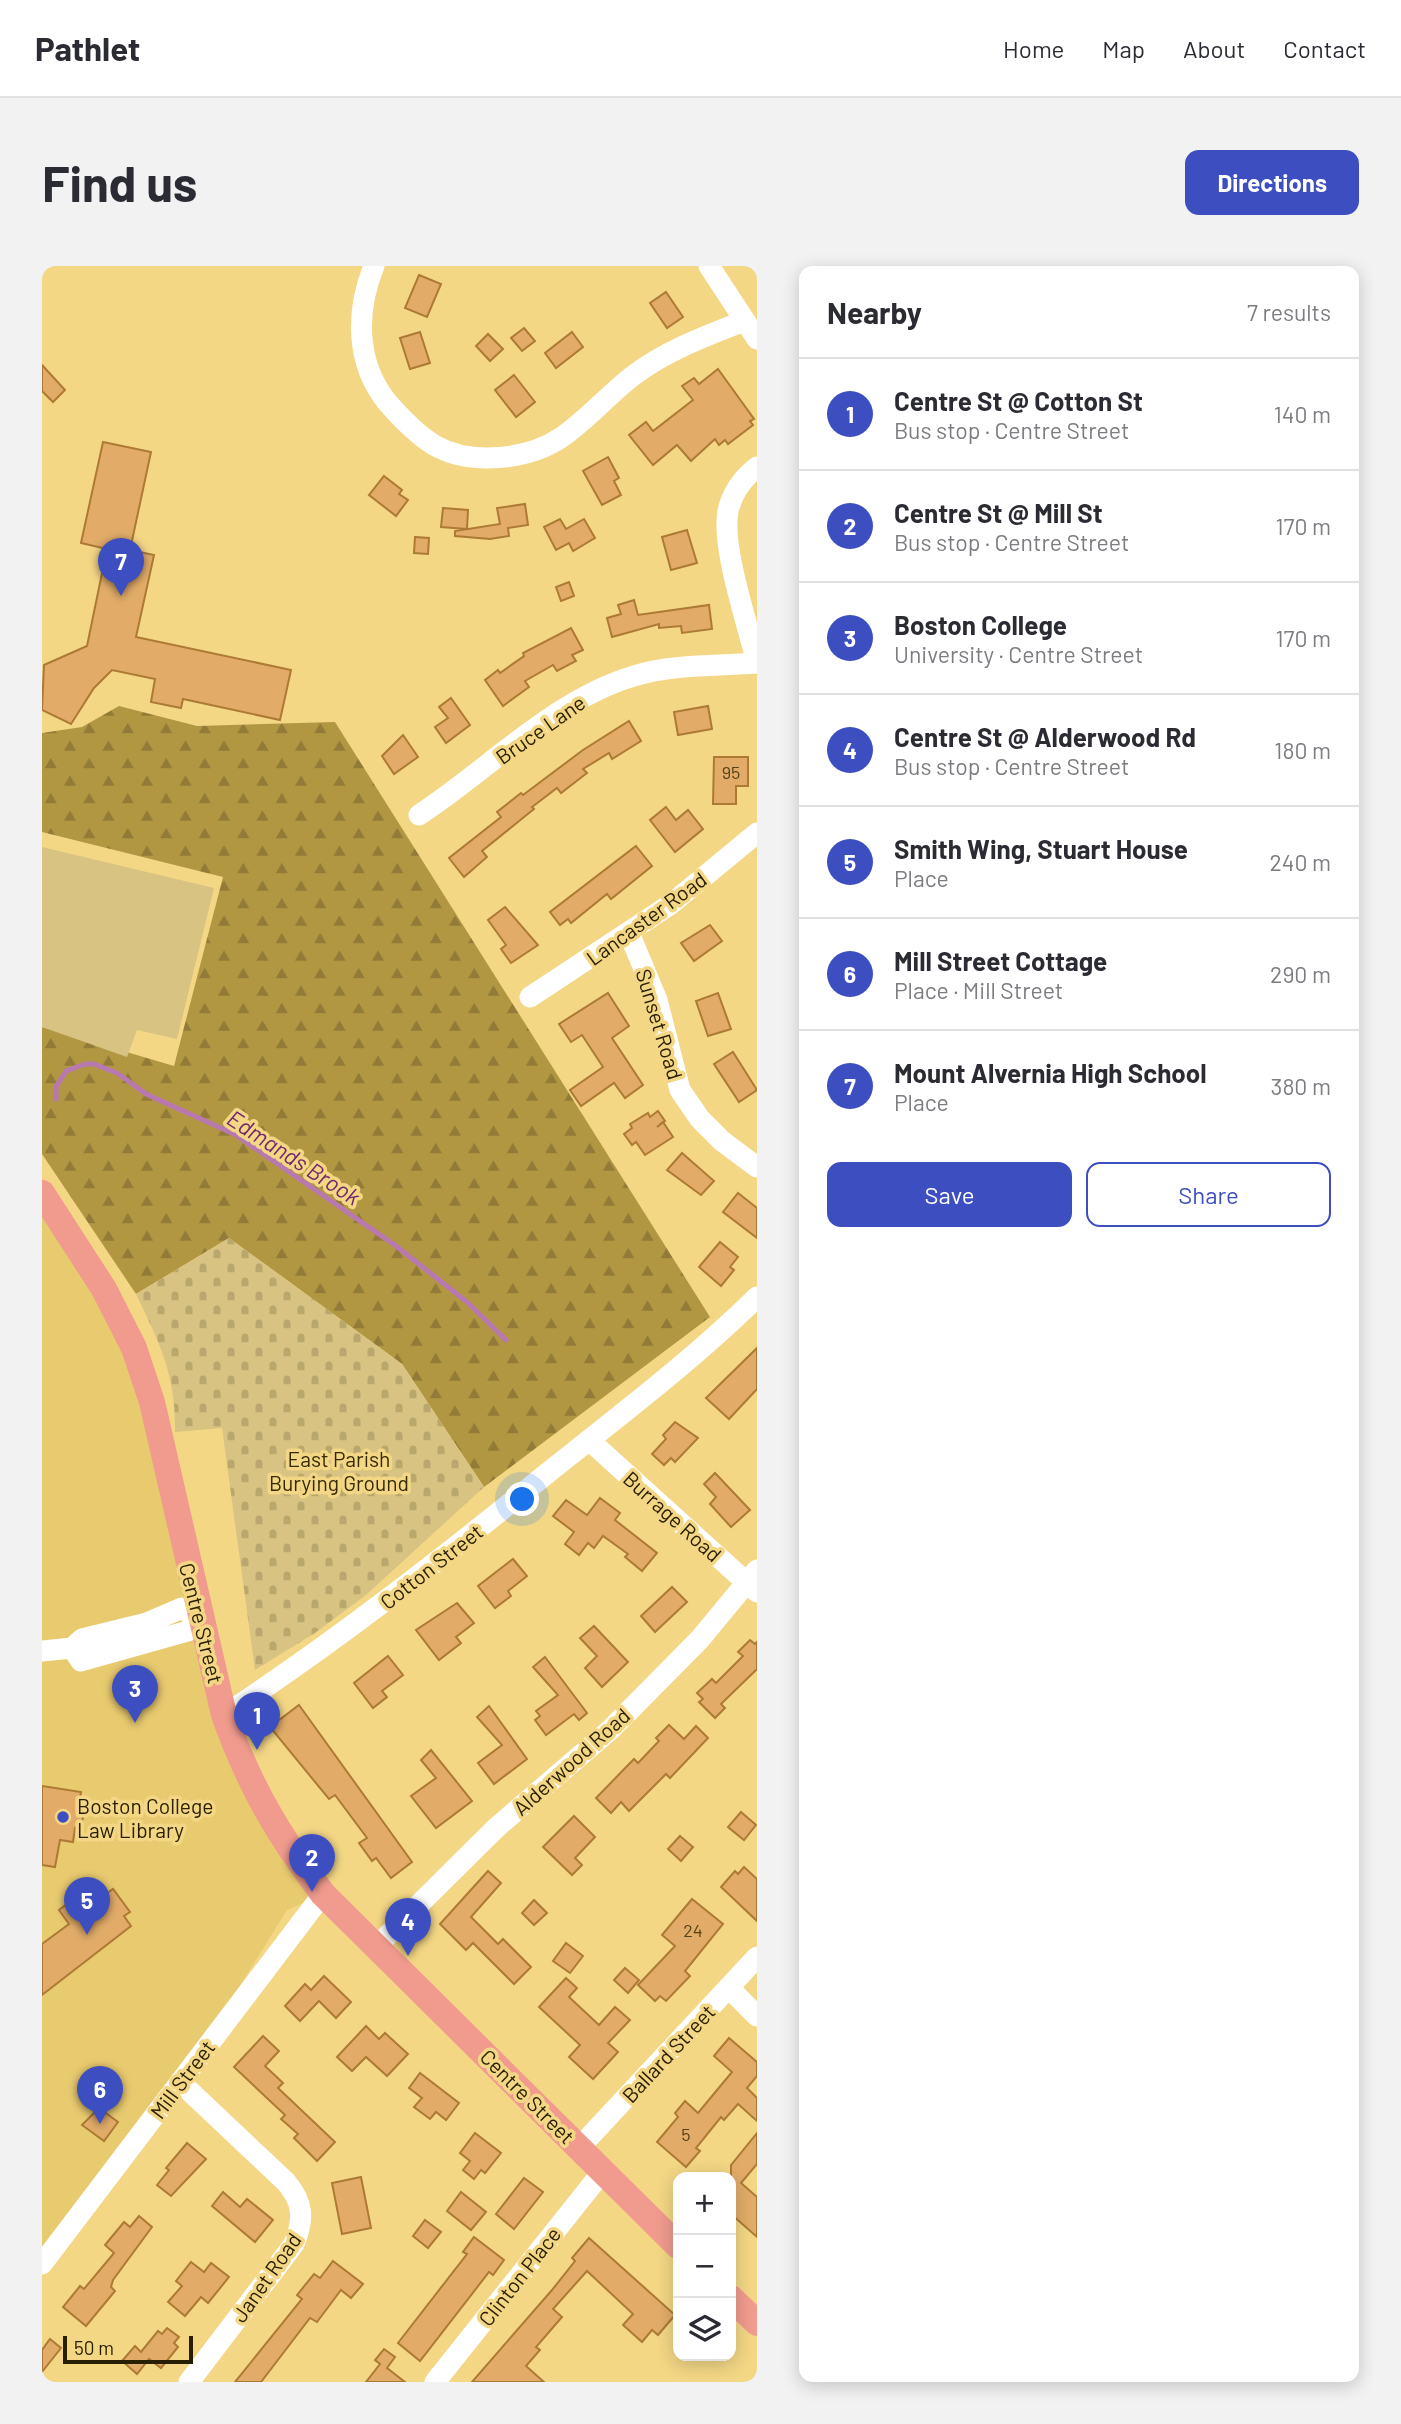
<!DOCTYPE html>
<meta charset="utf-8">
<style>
body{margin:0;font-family:Barlow,sans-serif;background:#f2f2f3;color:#2b2b33}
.controls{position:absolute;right:21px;bottom:21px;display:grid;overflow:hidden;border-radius:14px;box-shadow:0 4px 18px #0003}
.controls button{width:63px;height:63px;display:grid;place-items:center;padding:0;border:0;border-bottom:2px solid #e1e1e2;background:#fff;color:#2b2b33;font:35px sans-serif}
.scale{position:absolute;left:21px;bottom:18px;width:130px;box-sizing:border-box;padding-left:7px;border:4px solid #281e00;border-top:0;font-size:19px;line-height:24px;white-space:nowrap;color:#281e00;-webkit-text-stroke:5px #f3d785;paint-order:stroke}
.you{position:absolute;left:481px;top:1234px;width:24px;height:24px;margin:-18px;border:5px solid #fff;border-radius:50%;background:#1a73e8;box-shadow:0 0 0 10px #1a73e833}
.badge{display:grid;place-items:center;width:46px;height:46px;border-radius:50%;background:#3d4ec1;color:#fff;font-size:23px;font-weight:700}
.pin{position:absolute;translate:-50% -58px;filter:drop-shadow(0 2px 4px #0008)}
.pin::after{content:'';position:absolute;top:37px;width:24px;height:21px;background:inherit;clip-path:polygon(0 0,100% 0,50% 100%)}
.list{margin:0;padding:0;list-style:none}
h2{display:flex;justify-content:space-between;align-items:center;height:91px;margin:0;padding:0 28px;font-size:30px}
h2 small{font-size:23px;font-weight:400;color:#7c7c81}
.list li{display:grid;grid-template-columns:46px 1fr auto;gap:21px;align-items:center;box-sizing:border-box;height:112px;padding:0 28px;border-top:2px solid #e1e1e2}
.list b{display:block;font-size:26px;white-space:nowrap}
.list p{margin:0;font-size:23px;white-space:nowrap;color:#7c7c81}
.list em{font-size:23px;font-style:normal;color:#7c7c81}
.actions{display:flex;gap:14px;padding:21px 28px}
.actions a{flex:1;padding:16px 0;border:2px solid #3d4ec1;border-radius:14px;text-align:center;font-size:24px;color:#3d4ec1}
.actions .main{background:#3d4ec1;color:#fff}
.icon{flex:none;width:38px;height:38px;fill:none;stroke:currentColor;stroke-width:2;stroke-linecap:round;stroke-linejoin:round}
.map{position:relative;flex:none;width:715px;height:2116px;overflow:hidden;border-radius:14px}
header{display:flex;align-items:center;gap:42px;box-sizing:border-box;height:98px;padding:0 35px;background:#fff;border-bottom:2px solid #e1e1e2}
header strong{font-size:33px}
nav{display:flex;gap:38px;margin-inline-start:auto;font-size:24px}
.intro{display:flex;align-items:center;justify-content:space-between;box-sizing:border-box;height:168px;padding:0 42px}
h1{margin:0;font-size:49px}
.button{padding:18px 32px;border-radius:14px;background:#3d4ec1;color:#fff;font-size:24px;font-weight:700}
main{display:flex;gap:42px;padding:0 42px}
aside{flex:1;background:#fff;border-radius:14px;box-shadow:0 4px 18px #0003}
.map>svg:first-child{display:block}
</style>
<header>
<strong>Pathlet</strong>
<nav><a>Home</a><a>Map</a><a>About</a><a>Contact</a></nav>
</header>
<div class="intro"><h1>Find us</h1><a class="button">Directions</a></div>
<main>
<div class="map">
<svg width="715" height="2116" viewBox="0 0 715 2116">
<defs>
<pattern id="forest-firs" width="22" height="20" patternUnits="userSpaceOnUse" patternTransform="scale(1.75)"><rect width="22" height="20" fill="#b29743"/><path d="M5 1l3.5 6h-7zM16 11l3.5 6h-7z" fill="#917b36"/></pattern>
<pattern id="cemetery-stones" width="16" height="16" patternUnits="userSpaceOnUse" patternTransform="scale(1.75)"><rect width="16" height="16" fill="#d9c382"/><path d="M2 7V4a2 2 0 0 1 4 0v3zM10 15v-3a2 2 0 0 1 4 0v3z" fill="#baa76e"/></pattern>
</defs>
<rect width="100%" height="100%" fill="#f3d785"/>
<polygon fill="#e8ca6f" points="0,927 73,1041 182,1449 281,1628 245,1644 138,1816 0,1998"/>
<polygon fill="url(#forest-firs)" points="77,440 155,460 293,456 668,1051 442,1221 360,1098 187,972 94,1028 0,888 0,761 132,800 181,611 0,566 0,467 40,461"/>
<path fill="url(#cemetery-stones)" d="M187,972L360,1098L442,1221L324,1329L273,1367L213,1404L180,1162L133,1166C134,1109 118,1078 94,1028Z"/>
<polygon fill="#d9c382" points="0,581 172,622 135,773 95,764 85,791 0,761"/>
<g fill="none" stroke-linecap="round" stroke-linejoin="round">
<polyline stroke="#b879b0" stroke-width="5" points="14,833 14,821 24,805 43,798 52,798 75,807 104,828 194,869 354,980 425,1036 464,1074"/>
</g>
<g fill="#e2ac68" stroke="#ad7a35" stroke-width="2">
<polygon points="377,9 399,18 385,51 363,42"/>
<polygon points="624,26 641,51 625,62 608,37"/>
<polygon points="482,62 493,75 480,85 469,72"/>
<polygon points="378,66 388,97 368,103 358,72"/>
<polygon points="530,66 541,81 514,102 503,87"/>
<polygon points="446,68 461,83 448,95 434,80"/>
<polygon points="0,99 23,124 11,136 0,125"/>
<polygon points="676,103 712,153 708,155 711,159 686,178 683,174 677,179 673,173 649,195 635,179 611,199 587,169 604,156 611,165 651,134 640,120 652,112 657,118"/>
<polygon points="472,109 493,136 474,151 453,124"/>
<polygon points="61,176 109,186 88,284 112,289 94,371 249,404 238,454 141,433 139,442 109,436 113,413 70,404 52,422 29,458 0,444 2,399 45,380 65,283 39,277"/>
<polygon points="566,191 577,212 572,215 579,229 560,239 541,205"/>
<polygon points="342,210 360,224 357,228 366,234 354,250 327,229"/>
<polygon points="483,238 486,259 466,262 467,270 448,273 413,270 413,265 458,258 455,242"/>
<polygon points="401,242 426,244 425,263 399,261"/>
<polygon points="518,253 524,263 542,253 553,272 531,285 527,277 514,284 502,261"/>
<polygon points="645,264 655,297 629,304 620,271"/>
<polygon points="373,271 387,272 386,288 372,287"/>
<polygon points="527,316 532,330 519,335 514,321"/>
<polygon points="592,334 596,349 667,339 670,363 640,367 639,360 617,362 617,358 570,371 565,352 579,348 576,339"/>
<polygon points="529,362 541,384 530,389 534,395 515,405 511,399 483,415 487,421 461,440 443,414 456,404 458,407 482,390 481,387"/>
<polygon points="409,432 428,459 404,477 393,461 406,452 397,441"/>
<polygon points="666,440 670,463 636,469 632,446"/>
<polygon points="587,455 599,475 570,493 567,487 541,503 545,507 519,527 515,522 490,541 492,543 440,585 445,591 422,611 407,592 459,551 455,546 479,527 481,529 541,484"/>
<polygon points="361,469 376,491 352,508 340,490"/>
<polygon points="672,491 706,491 706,520 694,520 694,538 671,538"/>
<polygon points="624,541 634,554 646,544 661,563 633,586 608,554"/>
<polygon points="594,580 610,600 569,633 565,628 529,657 526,653 518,659 508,646"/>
<polygon points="463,641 496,679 469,697 459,683 464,679 446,654"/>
<polygon points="668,659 680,675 652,695 639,677"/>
<polygon points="566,727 587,760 570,772 601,819 583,832 572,817 539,840 528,824 561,801 540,769 529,776 517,758"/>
<polygon points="676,727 689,763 666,770 654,735"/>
<polygon points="691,786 715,824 697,836 672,798"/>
<polygon points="616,845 623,855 615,861 621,856 631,871 603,889 594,876 590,879 582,868 590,862 588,858 606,847 608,851"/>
<polygon points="640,887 672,915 659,929 625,904"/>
<polygon points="696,927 715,942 715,972 681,946"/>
<polygon points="678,976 696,991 688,1001 692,1004 679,1020 657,1001"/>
<polygon points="715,1082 715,1123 687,1153 664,1132"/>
<polygon points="633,1156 656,1172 633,1196 629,1192 622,1199 610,1188 624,1173 621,1169"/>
<polygon points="673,1207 708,1244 689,1261 668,1238 674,1231 662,1218"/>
<polygon points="558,1232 578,1247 573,1254 615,1287 600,1305 583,1291 586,1288 561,1270 552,1282 546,1277 537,1289 523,1278 532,1266 511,1250 524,1234 545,1249"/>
<polygon points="471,1293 485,1310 466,1325 469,1330 453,1342 436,1320"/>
<polygon points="630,1321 645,1336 613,1366 599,1350"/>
<polygon points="415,1337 432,1357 414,1371 419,1377 397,1394 374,1364"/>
<polygon points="552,1360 586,1396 560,1421 543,1402 555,1390 538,1372"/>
<polygon points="708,1374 713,1378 715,1376 715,1403 679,1438 683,1442 673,1452 657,1436 661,1433 655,1427 670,1413 674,1417 701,1390 696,1386"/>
<polygon points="346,1390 361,1409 340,1425 345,1431 331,1442 312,1417"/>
<polygon points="503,1391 545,1447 537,1454 532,1448 504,1469 493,1454 498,1450 494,1445 516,1429 491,1401"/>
<polygon points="257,1439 370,1596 349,1612 334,1592 330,1595 317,1577 325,1572 293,1529 287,1533 228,1461"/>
<polygon points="447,1440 485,1493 452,1518 436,1497 460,1479 435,1451"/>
<polygon points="627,1459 642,1473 654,1460 666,1472 628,1512 624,1508 587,1545 579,1536 569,1547 554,1532 592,1493 596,1497 617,1475 614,1472"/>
<polygon points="389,1484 430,1535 394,1562 369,1530 394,1512 379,1494"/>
<polygon points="0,1520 39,1526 37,1538 43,1539 39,1563 33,1562 31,1576 18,1574 13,1601 0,1599"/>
<polygon points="699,1546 714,1559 702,1574 686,1561"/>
<polygon points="532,1550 553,1571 533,1592 540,1599 530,1609 501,1581"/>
<polygon points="638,1570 651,1581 639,1595 626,1583"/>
<polygon points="702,1601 715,1613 715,1655 679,1621 693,1605 696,1608"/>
<polygon points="446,1605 459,1617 429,1651 456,1678 461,1673 489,1701 472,1718 431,1677 424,1684 398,1658"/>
<polygon points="55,1615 64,1628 71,1623 88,1646 82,1650 89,1660 0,1729 0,1678 27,1658 17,1644"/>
<polygon points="650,1633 681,1658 643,1705 648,1710 624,1735 618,1730 613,1735 596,1719 633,1680 620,1669"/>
<polygon points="492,1634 505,1647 492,1659 480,1647"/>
<polygon points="524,1677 541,1690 528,1707 511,1695"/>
<polygon points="583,1702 597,1714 586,1727 572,1714"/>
<polygon points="282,1710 309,1736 294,1752 277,1735 258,1755 243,1740 263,1718 269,1724"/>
<polygon points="524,1712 535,1722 527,1731 557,1759 573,1741 588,1754 566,1777 576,1786 551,1813 527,1791 538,1779 497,1741"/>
<polygon points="324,1760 337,1773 343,1767 366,1788 345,1810 324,1791 310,1805 295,1791"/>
<polygon points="221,1770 237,1785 223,1800 241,1817 236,1822 293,1876 275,1895 252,1872 256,1868 239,1853 243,1849 192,1801"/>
<polygon points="687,1772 715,1796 715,1810 705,1822 715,1832 715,1855 696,1838 682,1854 679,1851 654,1882 658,1885 644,1901 615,1876 636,1851 633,1847 643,1835 656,1847 690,1806 672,1790"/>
<polygon points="378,1807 417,1837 404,1854 394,1846 388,1853 372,1841 380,1832 367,1822"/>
<polygon points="57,1842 76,1856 62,1875 40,1859"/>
<polygon points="433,1867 459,1887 443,1907 439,1904 432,1913 421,1904 428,1895 418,1887"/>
<polygon points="715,1867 715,1898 699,1917 715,1931 715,1971 689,1948 689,1899"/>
<polygon points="145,1877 164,1893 129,1930 115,1919 127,1904 124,1902"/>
<polygon points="319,1911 329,1962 300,1968 290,1917"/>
<polygon points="482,1912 501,1926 472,1963 454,1948"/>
<polygon points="181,1926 198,1941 205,1933 231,1954 213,1976 170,1940"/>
<polygon points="419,1926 444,1946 429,1964 405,1945"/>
<polygon points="97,1950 110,1961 71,2014 69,2021 73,2025 44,2060 21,2041 38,2020 42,2023 72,1987 63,1979 82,1956 88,1961"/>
<polygon points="383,1954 399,1966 386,1982 371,1970"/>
<polygon points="432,1971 462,1994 451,2009 447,2006 378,2095 356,2077 425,1988 421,1986"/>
<polygon points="547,1972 633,2049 616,2069 610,2064 600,2076 581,2059 591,2048 545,2005 511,2043 520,2051 494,2081 498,2084 484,2100 502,2116 430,2116 510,2024 533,1995 530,1992"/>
<polygon points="291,1995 321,2018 309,2032 299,2024 275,2056 268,2052 219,2116 193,2116 260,2033 255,2029 272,2008 278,2012"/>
<polygon points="149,1996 162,2006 169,1997 187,2011 166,2037 159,2031 143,2050 126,2036 140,2020 134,2015"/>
<polygon points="125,2062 137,2071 132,2077 136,2081 119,2102 107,2093 95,2108 80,2095 93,2080 99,2086 116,2065 120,2068"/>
<polygon points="8,2073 19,2082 0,2106 0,2084"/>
<polygon points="342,2083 353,2091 345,2102 363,2116 324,2116 338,2098 333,2094"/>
</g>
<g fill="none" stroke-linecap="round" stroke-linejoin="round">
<g stroke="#fff" stroke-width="21">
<path d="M332,0C314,44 313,96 345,136C359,152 374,168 392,179C428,200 486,194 520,171C546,153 567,128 592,109C625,84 664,70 702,55"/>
<polyline points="667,0 715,73"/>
<path d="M715,201C701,212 690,227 686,245C679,281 706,359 715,397"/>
<path d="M377,549C446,504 513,433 592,410C630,398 676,400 715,397"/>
<polyline points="587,667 615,734 638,824 658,853 680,875 715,901"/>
<polyline points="488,731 629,638 715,567"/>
<polyline points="547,1174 715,1326"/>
<polyline points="0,1385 30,1382 40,1373 105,1357 140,1342 158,1355 146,1365 39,1395 30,1382"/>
<path d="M182,1449C296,1374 402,1291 508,1205C578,1149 651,1094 715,1031"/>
<polyline points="336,1679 454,1562 568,1464 658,1373 715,1304"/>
<polyline points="687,1722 715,1750"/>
<path d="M138,1816L244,1916C262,1937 262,1954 252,1978L147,2116"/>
<polyline points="537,1882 715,1691"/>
<polyline points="0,1998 281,1628"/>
<polyline points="393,2116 561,1905"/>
</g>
<g stroke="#f09b8e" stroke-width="26">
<path d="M0,927L62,1023L92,1082L110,1136L182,1449C207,1519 236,1569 281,1628L636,1980"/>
<polyline points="689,2032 715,2057"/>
</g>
</g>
<circle fill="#3d4ec1" stroke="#f3d785" stroke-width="2.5" cx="21" cy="1551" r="7"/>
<g text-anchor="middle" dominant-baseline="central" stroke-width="7" stroke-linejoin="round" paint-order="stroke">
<g font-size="18" fill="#56421a">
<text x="689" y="506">95</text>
<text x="651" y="1664">24</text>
<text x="644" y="1868">5</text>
</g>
<g font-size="21" fill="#281e00" stroke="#f3d785">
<text transform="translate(498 463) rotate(-35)">Bruce Lane</text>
<text transform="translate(604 652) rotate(-36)">Lancaster Road</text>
<text transform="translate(618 758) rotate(73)">Sunset Road</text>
<text transform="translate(631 1250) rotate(42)">Burrage Road</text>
<text transform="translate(389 1300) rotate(-38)">Cotton Street</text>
<text transform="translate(160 1357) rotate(76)">Centre Street</text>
<text transform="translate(529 1495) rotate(-42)">Alderwood Road</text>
<text transform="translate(626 1787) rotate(-47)">Ballard Street</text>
<text transform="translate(140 1813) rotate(-53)">Mill Street</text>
<text transform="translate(486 1830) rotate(45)">Centre Street</text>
<text transform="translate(477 2010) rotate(-52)">Clinton Place</text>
<text transform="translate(224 2011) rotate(-55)">Janet Road</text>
</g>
<g font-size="21" fill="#352a04" stroke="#f3d785">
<text x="297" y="1192">East Parish<tspan x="297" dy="24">Burying Ground</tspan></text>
</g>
<g font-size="21" fill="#281e00" stroke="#f3d785" text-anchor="start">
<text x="35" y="1539">Boston College<tspan x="35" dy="24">Law Library</tspan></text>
</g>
<g font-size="23" font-style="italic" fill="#73286d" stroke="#f3d785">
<text transform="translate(252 891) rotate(33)">Edmands Brook</text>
</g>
</g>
</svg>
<div class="controls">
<button>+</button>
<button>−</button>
<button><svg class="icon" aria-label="layers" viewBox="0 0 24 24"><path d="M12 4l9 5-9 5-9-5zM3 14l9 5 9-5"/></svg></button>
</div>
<div class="scale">50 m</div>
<div class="you"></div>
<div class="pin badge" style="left:215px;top:1484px">1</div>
<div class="pin badge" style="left:270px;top:1626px">2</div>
<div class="pin badge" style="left:93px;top:1457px">3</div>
<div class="pin badge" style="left:366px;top:1690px">4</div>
<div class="pin badge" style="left:45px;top:1669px">5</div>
<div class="pin badge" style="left:58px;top:1858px">6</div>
<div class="pin badge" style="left:79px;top:330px">7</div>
</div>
<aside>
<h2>Nearby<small>7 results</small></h2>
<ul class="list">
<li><span class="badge">1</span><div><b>Centre St @ Cotton St</b><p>Bus stop · Centre Street</p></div><em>140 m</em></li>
<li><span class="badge">2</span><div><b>Centre St @ Mill St</b><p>Bus stop · Centre Street</p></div><em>170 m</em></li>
<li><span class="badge">3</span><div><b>Boston College</b><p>University · Centre Street</p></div><em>170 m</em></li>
<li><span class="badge">4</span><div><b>Centre St @ Alderwood Rd</b><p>Bus stop · Centre Street</p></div><em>180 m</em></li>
<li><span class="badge">5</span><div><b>Smith Wing, Stuart House</b><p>Place</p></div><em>240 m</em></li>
<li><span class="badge">6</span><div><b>Mill Street Cottage</b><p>Place · Mill Street</p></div><em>290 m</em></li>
<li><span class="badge">7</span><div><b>Mount Alvernia High School</b><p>Place</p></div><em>380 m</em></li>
</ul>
<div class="actions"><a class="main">Save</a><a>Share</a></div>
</aside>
</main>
